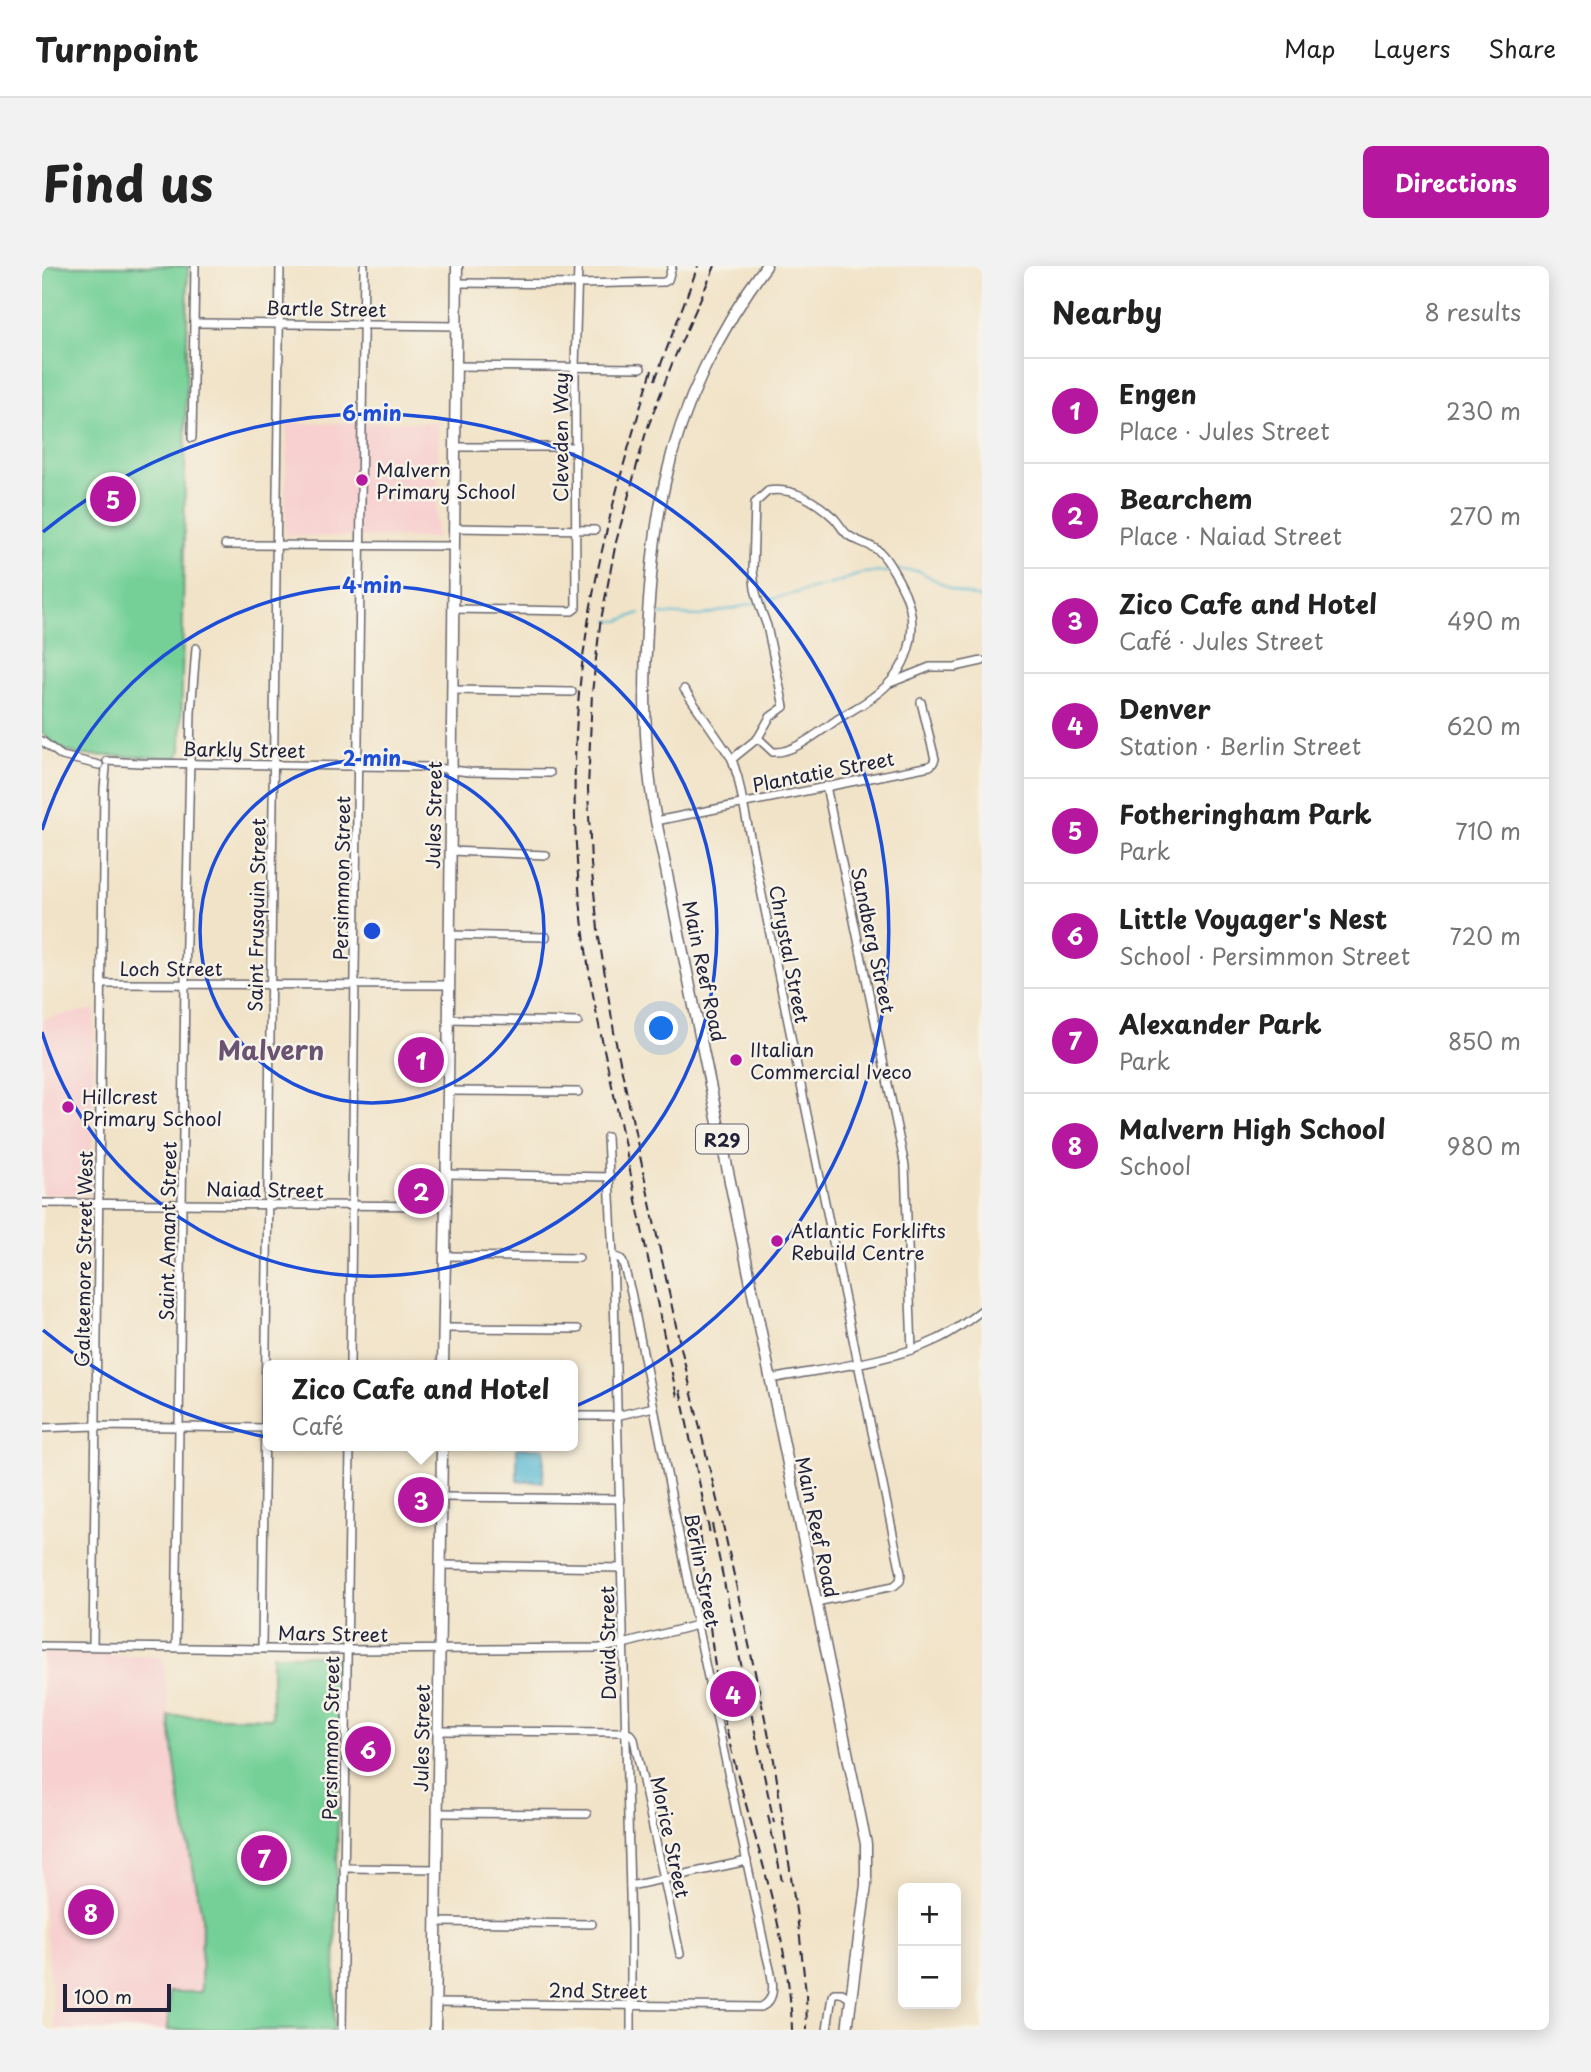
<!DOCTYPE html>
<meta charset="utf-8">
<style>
body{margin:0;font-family:"Playpen Sans",sans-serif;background:#f2f2f2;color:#222}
.controls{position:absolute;right:21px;bottom:21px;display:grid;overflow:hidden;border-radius:10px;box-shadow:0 4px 18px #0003}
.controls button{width:63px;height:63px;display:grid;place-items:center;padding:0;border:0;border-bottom:2px solid #e0e0e0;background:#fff;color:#222;font:35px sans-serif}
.scale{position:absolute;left:21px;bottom:18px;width:108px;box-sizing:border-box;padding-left:7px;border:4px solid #22223b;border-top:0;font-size:19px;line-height:24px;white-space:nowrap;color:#22223b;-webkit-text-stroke:5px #f7f3e8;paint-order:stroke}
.you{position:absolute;left:620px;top:763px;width:24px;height:24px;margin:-18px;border:5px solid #fff;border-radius:50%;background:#1a73e8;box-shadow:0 0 0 10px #1a73e833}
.badge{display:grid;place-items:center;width:46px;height:46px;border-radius:50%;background:#b5179e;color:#fff;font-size:23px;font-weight:700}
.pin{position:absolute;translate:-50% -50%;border:4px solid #fff;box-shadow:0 2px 7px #0006}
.popup{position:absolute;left:221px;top:1094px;width:315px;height:91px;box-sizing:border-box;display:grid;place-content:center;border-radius:10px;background:#fff;filter:drop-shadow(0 2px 5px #0005);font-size:23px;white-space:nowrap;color:#767676}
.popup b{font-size:26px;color:#222}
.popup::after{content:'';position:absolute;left:50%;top:100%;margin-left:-14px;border:14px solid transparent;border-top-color:#fff}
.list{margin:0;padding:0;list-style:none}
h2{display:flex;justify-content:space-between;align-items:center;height:91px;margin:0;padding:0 28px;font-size:30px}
h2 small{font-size:23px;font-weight:400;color:#767676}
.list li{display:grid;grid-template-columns:46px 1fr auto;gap:21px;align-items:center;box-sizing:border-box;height:105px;padding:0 28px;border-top:2px solid #e0e0e0}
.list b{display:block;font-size:26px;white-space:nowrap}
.list p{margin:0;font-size:23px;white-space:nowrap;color:#767676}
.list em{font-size:23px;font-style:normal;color:#767676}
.map{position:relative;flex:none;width:940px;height:1764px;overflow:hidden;border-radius:10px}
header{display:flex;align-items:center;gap:42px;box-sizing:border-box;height:98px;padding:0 35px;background:#fff;border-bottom:2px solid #e0e0e0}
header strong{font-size:33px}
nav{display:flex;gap:38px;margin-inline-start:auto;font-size:24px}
.intro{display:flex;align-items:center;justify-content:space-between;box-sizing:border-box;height:168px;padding:0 42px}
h1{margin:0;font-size:49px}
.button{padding:18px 32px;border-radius:10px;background:#b5179e;color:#fff;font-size:24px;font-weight:700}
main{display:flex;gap:42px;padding:0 42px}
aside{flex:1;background:#fff;border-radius:10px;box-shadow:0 4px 18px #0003}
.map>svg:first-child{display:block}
</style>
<header>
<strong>Turnpoint</strong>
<nav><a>Map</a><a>Layers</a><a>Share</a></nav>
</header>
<div class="intro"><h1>Find us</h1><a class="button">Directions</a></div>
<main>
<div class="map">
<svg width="940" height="1764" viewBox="0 0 940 1764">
<rect width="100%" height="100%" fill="#f7f3e8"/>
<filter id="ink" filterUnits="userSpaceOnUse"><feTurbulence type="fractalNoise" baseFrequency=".0143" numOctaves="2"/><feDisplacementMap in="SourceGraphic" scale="14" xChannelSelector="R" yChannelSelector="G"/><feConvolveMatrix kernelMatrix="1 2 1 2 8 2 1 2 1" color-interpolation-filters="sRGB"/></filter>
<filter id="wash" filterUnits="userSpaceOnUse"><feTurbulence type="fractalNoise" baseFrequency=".00686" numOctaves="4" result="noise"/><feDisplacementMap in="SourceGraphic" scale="28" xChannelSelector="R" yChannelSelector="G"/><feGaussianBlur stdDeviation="1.57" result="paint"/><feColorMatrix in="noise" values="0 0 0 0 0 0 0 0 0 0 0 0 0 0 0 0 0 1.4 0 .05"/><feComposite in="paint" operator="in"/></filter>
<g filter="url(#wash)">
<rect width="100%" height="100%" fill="#f1e3c7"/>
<g fill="#f7d0cf">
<polygon points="397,156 394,272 243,270 245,157"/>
<polygon points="53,743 49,929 0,928 0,753"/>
<polygon points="0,1387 121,1391 138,1535 160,1649 159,1727 127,1727 126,1764 13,1764 0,1624"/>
</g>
<g fill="#75d097" stroke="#4c7969" stroke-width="2">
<path d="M0,0H146L139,483L137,490L133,492L39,489C23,486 11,479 0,467Z"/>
<polygon points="230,1389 287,1389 299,1394 292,1764 126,1764 127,1726 159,1726 160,1649 138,1535 127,1450 230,1452"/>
</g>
<polygon fill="#53b7d2" stroke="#3a6c86" stroke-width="2" points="475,1182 502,1182 501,1216 475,1215"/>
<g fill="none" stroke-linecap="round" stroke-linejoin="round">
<g stroke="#53b7d2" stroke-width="2">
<polyline points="856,304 877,305 911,324 940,333"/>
<polyline points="787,319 821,307 847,306"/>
<polyline points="721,335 782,320"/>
<polyline points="616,348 658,350 714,337"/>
<polyline points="567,355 577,355 598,347"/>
</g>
</g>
</g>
<g filter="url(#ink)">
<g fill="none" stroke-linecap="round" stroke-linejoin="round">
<defs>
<g id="minor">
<polyline points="414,17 536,18 622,16 626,14 630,0"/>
<polyline points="152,57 415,60"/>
<polyline points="414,100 599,102"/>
<polyline points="150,172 153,0"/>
<polyline points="413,181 534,181"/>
<polyline points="412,262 553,264"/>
<polyline points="183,279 412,280"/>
<polyline points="411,343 530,345 534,342 533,101 536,0"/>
<polyline points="848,417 888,401 913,401 940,395"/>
<polyline points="642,423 690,493 696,512 859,1307 858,1315 852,1320 774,1336"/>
<polyline points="410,424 530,426"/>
<polyline points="0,475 20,490 57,499"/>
<path d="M690,493L716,472L728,451L742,441L725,360L718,341L713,323L711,304L713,237L726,225C751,221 775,236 792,252C797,257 800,264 806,269C815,276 829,278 838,286C847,295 858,316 863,327C879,366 866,406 832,430C821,439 808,445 796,453C780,464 751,488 731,486L716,472"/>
<polyline points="65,495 97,497 387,501 427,506 508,507"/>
<polyline points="784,520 863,900 870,1084"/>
<polyline points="614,555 888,500 891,497 893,493 879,436"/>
<polyline points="408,585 504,589"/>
<polyline points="407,669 504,671"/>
<polyline points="60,718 407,719"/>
<polyline points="406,753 536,756"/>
<polyline points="406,825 536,826"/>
<polyline points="405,908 569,911"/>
<polyline points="0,937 404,940"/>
<polyline points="403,990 537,992"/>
<polyline points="571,990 589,1664 589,1764"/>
<polyline points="402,1062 536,1063"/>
<polyline points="308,1099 322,0"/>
<path d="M728,1113C779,1103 849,1096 894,1074C910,1067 926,1055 940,1044"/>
<polyline points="531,1150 574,1150 612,1141"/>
<polyline points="0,1162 54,1160 227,1162"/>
<polyline points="399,1231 578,1233"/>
<polyline points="399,1299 579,1302"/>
<polyline points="0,1380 305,1384 558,1382 581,1378 655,1359"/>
<polyline points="51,1380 62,523 64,502"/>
<polyline points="134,1381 143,718 149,446 154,382"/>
<polyline points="220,1382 238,0"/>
<polyline points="397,1465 582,1466 588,1468 592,1473 638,1688"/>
<polyline points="396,1547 545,1548"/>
<polyline points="302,1602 395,1603"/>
<polyline points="588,1620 705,1595"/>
<polyline points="394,1656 550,1658"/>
<path d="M393,1737L719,1741C739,1732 728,1705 724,1687L655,1359L589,1026L581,997L579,993L571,990L565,871"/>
<polyline points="300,1764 308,1180"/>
<polyline points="785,1764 790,1730 792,1727 800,1727 809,1733"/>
</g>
<g id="major">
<path d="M724,0C677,63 640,139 623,216C612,265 608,315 605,364C601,429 602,492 614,555L824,1578V1619L805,1764"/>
<polyline points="401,1099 406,825 415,0"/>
<polyline points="393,1764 400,1180"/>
</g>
</defs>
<use href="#minor" stroke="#6a666c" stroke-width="10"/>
<use href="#major" stroke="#6a666c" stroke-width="13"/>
<use href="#minor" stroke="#fff" stroke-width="7"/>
<use href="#major" stroke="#fff" stroke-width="10"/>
<g stroke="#22223b" stroke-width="2" stroke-dasharray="10 5" stroke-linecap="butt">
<polyline points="673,0 631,95 604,166 574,276 558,359 550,427 546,523 549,598 557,672 573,772 636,1069 683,1268 732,1494 758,1672 764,1727 765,1764"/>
<path d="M610,104C569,234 536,359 533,496C531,569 537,644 549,717C557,764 568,810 578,856C597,949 616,1042 636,1135"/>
<polyline points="613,114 656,0"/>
<polyline points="638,1124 668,1268"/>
<path d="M657,1256C665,1325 669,1394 684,1462C707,1563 747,1659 750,1764"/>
<polyline points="670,1258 732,1557"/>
<polyline points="726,1549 740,1615"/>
</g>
</g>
</g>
<g fill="none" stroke="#1d4ed8" stroke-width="3.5">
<circle cx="330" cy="665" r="172"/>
<path d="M0 564A345 345 0 1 1 0 766"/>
<path d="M1 266A517 517 0 1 1 1 1064"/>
</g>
<g fill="#b5179e" stroke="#f7f3e8" stroke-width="2.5">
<circle cx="320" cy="214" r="7"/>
<circle cx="694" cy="794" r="7"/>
<circle cx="26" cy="841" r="7"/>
<circle cx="735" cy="975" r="7"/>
</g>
<g text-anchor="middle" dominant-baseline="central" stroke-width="5" stroke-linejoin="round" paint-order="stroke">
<rect fill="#f7f3e8" stroke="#62616f" stroke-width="2" x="654" y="858.5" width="52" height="29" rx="5"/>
<g font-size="18" font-weight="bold" fill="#22223b">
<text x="680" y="873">R29</text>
</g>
<g font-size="19" fill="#22223b" stroke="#f7f3e8">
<text transform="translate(284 42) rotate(1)">Bartle Street</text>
<text transform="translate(518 171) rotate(-90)">Cleveden Way</text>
<text transform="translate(202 483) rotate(1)">Barkly Street</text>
<text transform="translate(781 505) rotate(-11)">Plantatie Street</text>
<text transform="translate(391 549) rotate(-89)">Jules Street</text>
<text transform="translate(299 612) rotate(-89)">Persimmon Street</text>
<text transform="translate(214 649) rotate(-89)">Saint Frusquin Street</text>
<text transform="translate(832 674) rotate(78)">Sandberg Street</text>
<text transform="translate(748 688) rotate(79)">Chrystal Street</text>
<text x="129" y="702">Loch Street</text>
<text transform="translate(663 705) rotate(78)">Main Reef Road</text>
<text transform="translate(223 923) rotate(1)">Naiad Street</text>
<text transform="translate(125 965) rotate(-89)">Saint Amant Street</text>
<text transform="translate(41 993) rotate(-89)">Galteemore Street West</text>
<text transform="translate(776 1261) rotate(78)">Main Reef Road</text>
<text transform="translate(661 1304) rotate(79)">Berlin Street</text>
<text transform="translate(291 1367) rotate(1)">Mars Street</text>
<text transform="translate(565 1377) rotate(-91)">David Street</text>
<text transform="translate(288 1472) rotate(-89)">Persimmon Street</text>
<text transform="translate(379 1472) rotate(-89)">Jules Street</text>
<text transform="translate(629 1571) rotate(78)">Morice Street</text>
<text transform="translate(556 1724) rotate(1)">2nd Street</text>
</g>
<g font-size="19" fill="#22223b" stroke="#f7f3e8" text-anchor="start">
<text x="334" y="203">Malvern<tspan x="334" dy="22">Primary School</tspan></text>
<text x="708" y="783">IItalian<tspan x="708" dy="22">Commercial Iveco</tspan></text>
<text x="40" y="830">Hillcrest<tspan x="40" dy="22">Primary School</tspan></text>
<text x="749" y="964">Atlantic Forklifts<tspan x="749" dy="22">Rebuild Centre</tspan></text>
</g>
<g font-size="26" font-weight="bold" fill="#695272" stroke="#f7f3e8">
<text x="229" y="783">Malvern</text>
</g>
</g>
<circle cx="330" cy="665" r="10" fill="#1d4ed8" stroke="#f7f3e8" stroke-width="3.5"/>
<g font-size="21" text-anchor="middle" font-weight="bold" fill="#1d4ed8" stroke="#f7f3e8" stroke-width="5" stroke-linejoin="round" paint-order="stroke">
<text x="330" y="155">6 min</text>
<text x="330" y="327">4 min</text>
<text x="330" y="500">2 min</text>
</g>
</svg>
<div class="controls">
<button>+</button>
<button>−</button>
</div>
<div class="scale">100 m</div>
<div class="you"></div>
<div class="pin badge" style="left:379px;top:794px">1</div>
<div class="pin badge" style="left:379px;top:925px">2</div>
<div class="pin badge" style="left:379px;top:1234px">3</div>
<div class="popup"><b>Zico Cafe and Hotel</b>Café</div>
<div class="pin badge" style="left:691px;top:1428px">4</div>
<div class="pin badge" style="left:71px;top:233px">5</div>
<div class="pin badge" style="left:326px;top:1483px">6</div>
<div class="pin badge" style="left:222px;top:1592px">7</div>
<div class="pin badge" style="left:49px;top:1646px">8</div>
</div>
<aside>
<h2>Nearby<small>8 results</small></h2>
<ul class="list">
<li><span class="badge">1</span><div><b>Engen</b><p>Place · Jules Street</p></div><em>230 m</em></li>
<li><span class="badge">2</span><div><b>Bearchem</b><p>Place · Naiad Street</p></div><em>270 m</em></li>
<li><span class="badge">3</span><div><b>Zico Cafe and Hotel</b><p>Café · Jules Street</p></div><em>490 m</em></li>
<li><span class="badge">4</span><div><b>Denver</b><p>Station · Berlin Street</p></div><em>620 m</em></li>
<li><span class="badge">5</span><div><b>Fotheringham Park</b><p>Park</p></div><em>710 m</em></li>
<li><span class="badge">6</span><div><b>Little Voyager's Nest</b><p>School · Persimmon Street</p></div><em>720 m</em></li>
<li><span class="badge">7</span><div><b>Alexander Park</b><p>Park</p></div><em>850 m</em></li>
<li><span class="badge">8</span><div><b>Malvern High School</b><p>School</p></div><em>980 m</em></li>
</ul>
</aside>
</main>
